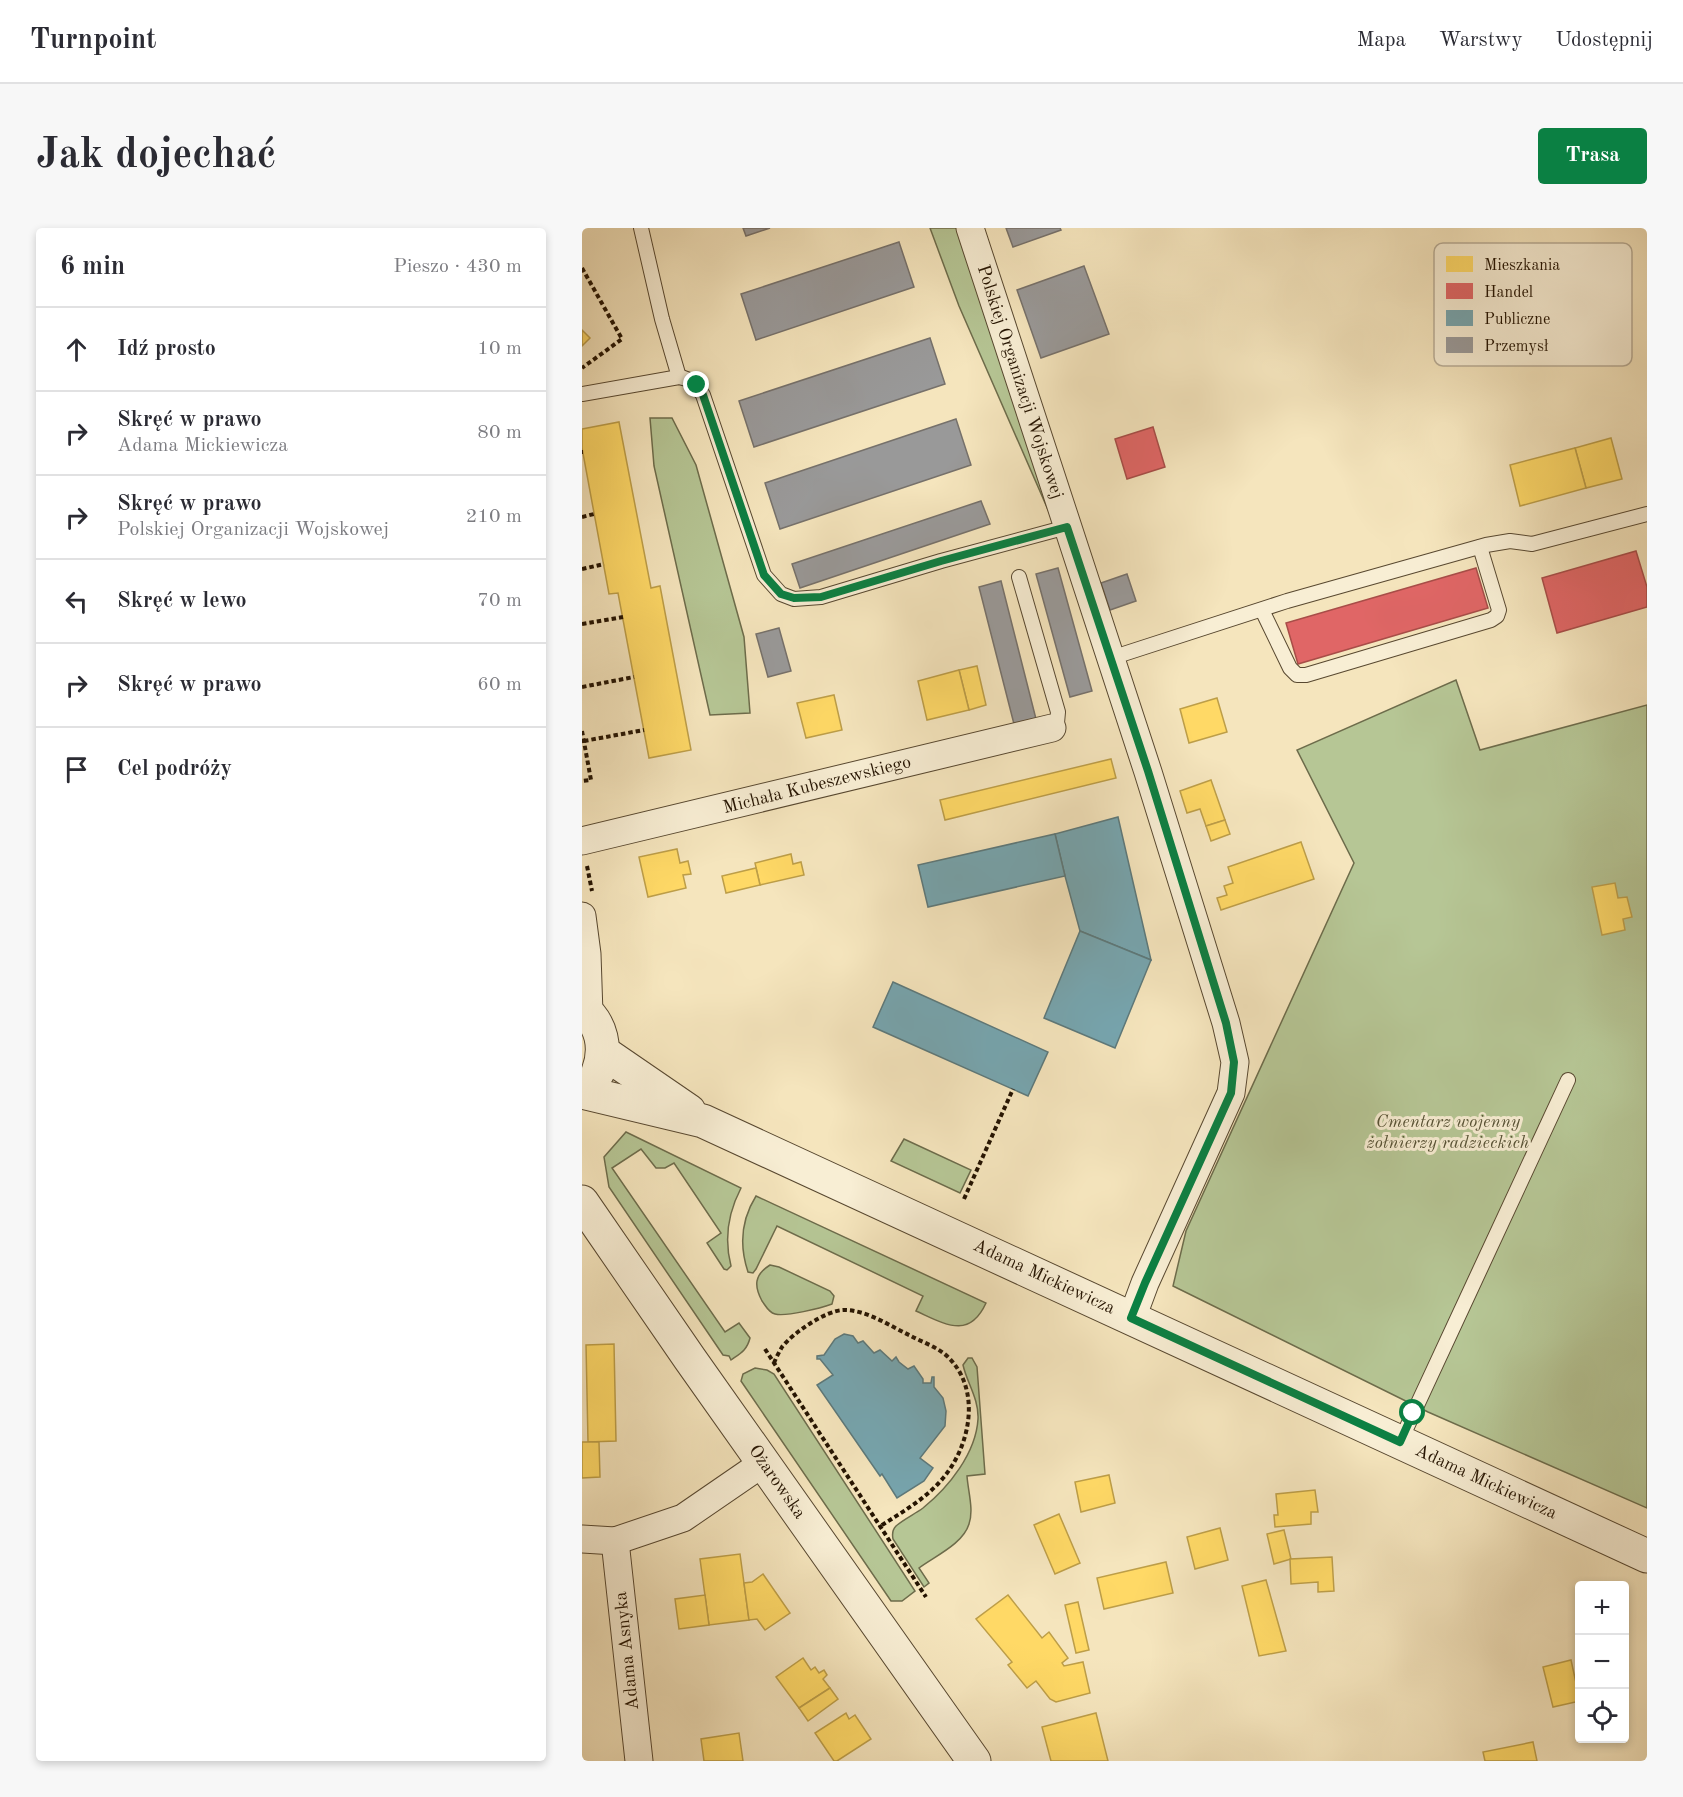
<!DOCTYPE html>
<html lang="pl">
<meta charset="utf-8">
<style>
body{margin:0;font-family:"Old Standard TT",serif;background:#f7f7f7;color:#2b2b33}
.controls{position:absolute;right:18px;bottom:18px;display:grid;overflow:hidden;border-radius:6px;box-shadow:0 3px 9px #0003}
.controls button{width:54px;height:54px;display:grid;place-items:center;padding:0;border:0;border-bottom:2px solid #e1e1e2;background:#fff;color:#2b2b33;font:30px sans-serif}
.stop{position:absolute;width:18px;height:18px;margin:-14px;border:4px solid #0b8043;border-radius:50%;background:#fff}
.stop.end{background:#0b8043;border-color:#fff;box-shadow:0 2px 6px #0008}
.list{margin:0;padding:0;list-style:none}
h2{display:flex;justify-content:space-between;align-items:center;height:78px;margin:0;padding:0 24px;font-size:26px}
h2 small{font-size:20px;font-weight:400;color:#7c7c81}
.list li{display:grid;grid-template-columns:39px 1fr auto;gap:18px;align-items:center;box-sizing:border-box;height:84px;padding:0 24px;border-top:2px solid #e1e1e2}
.list b{display:block;font-size:22px;white-space:nowrap}
.list p{margin:0;font-size:20px;white-space:nowrap;color:#7c7c81}
.list em{font-size:20px;font-style:normal;color:#7c7c81}
.icon{flex:none;width:33px;height:33px;fill:none;stroke:currentColor;stroke-width:2;stroke-linecap:round;stroke-linejoin:round}
.map{position:relative;flex:none;width:1065px;height:1533px;overflow:hidden;border-radius:6px}
header{display:flex;align-items:center;gap:36px;box-sizing:border-box;height:84px;padding:0 30px;background:#fff;border-bottom:2px solid #e1e1e2}
header strong{font-size:28px}
nav{display:flex;gap:33px;margin-inline-start:auto;font-size:21px}
.intro{display:flex;align-items:center;justify-content:space-between;box-sizing:border-box;height:144px;padding:0 36px}
h1{margin:0;font-size:42px}
.button{padding:15px 27px;border-radius:6px;background:#0b8043;color:#fff;font-size:21px;font-weight:700}
main{display:flex;gap:36px;padding:0 36px}
aside{flex:1;background:#fff;border-radius:6px;box-shadow:0 3px 9px #0003}
.map>svg:first-child{display:block}
</style>
<header>
<strong>Turnpoint</strong>
<nav><a>Mapa</a><a>Warstwy</a><a>Udostępnij</a></nav>
</header>
<div class="intro"><h1>Jak dojechać</h1><a class="button">Trasa</a></div>
<main>
<aside>
<h2>6 min<small>Pieszo · 430 m</small></h2>
<ul class="list">
<li><svg class="icon" aria-label="ahead" viewBox="0 0 24 24"><path d="M12 20V5M6 11l6-6 6 6"/></svg><div><b>Idź prosto</b></div><em>10 m</em></li>
<li><svg class="icon" aria-label="right" viewBox="0 0 24 24"><path d="M7 20v-9h11M14 6l5 5-5 5"/></svg><div><b>Skręć w prawo</b><p>Adama Mickiewicza</p></div><em>80 m</em></li>
<li><svg class="icon" aria-label="right" viewBox="0 0 24 24"><path d="M7 20v-9h11M14 6l5 5-5 5"/></svg><div><b>Skręć w prawo</b><p>Polskiej Organizacji Wojskowej</p></div><em>210 m</em></li>
<li><svg class="icon" aria-label="left" viewBox="0 0 24 24"><path d="M17 20v-9H6M10 6l-5 5 5 5"/></svg><div><b>Skręć w lewo</b></div><em>70 m</em></li>
<li><svg class="icon" aria-label="right" viewBox="0 0 24 24"><path d="M7 20v-9h11M14 6l5 5-5 5"/></svg><div><b>Skręć w prawo</b></div><em>60 m</em></li>
<li><svg class="icon" aria-label="arrive" viewBox="0 0 24 24"><path d="M6 21V4h12l-3 4 3 4H6"/></svg><div><b>Cel podróży</b></div></li>
</ul>
</aside>
<div class="map">
<svg width="1065" height="1533" viewBox="0 0 1065 1533">
<rect width="100%" height="100%" fill="#f5e5bd"/>
<filter id="stains"><feTurbulence type="fractalNoise" baseFrequency=".00333" numOctaves="4"/><feColorMatrix values="0 0 0 0 .2 0 0 0 0 .09 0 0 0 0 .02 0 0 0 .5 -.17"/></filter>
<radialGradient id="worn" r=".72"><stop offset=".6" stop-color="#630" stop-opacity="0"/><stop offset="1" stop-color="#630" stop-opacity=".3"/></radialGradient>
<g fill="#b6c695" stroke="#6d6c4b" stroke-width="1.5">
<polygon points="348,0 376,0 467,284 377,78"/>
<polygon points="68,190 90,190 114,237 162,409 168,485 128,487 72,238"/>
<polygon points="874,452 898,522 1065,477 1065,1280 846,1184 591,1058 604,1003 772,635 715,522"/>
<path d="M44,904L159,960C146,985 142,1011 149,1038L145,1042L142,1041L125,1015L139,1005L92,935L83,940H74L59,921L30,940L143,1104L157,1095L168,1110C165,1122 159,1125 149,1132L147,1128L141,1127L27,959L22,929Z"/>
<polygon points="322,911 389,942 378,965 309,933"/>
<path d="M174,968L404,1075C387,1112 363,1096 334,1083L341,1068L195,998L174,1041L171,1045L166,1044C157,1017 159,992 174,968Z"/>
<path d="M188,1037L197,1039L248,1063L252,1068L250,1076C239,1080 204,1089 193,1086C186,1084 184,1078 180,1073C172,1058 172,1047 188,1037Z"/>
<path d="M386,1130H390L395,1139L403,1246L385,1248C386,1263 392,1282 387,1296C381,1316 353,1328 337,1340L347,1355L342,1359L311,1311C310,1306 310,1302 314,1298C322,1291 333,1286 341,1280C367,1259 394,1225 396,1191C397,1171 385,1155 381,1137Z"/>
<polygon points="173,1140 185,1142 192,1146 333,1363 320,1373 309,1373 159,1153 161,1146"/>
</g>
<g fill="#ffd966" stroke="#bd9e48" stroke-width="1.5">
<polygon points="0,102 8,110 0,118"/>
<polygon points="37,194 69,360 78,358 109,522 67,530 36,365 27,366 0,220 0,201"/>
<polygon points="1029,210 1040,251 1004,260 993,220"/>
<polygon points="993,220 1004,260 938,278 928,237"/>
<polygon points="395,438 404,477 387,482 377,442"/>
<polygon points="377,442 387,482 345,492 336,453"/>
<polygon points="252,467 260,502 224,510 215,475"/>
<polygon points="635,470 645,504 607,515 598,481"/>
<polygon points="529,531 534,550 363,592 358,572"/>
<polygon points="629,552 643,592 624,598 618,581 605,585 598,563"/>
<polygon points="643,592 648,606 629,613 624,598"/>
<polygon points="719,614 732,651 639,682 635,670 645,667 642,658 651,655 646,639"/>
<polygon points="95,621 98,635 106,633 109,646 101,647 104,660 66,669 57,629"/>
<polygon points="209,626 211,636 219,634 222,647 178,657 173,635"/>
<polygon points="174,640 178,657 144,665 140,648"/>
<polygon points="1033,655 1036,670 1045,669 1050,689 1041,691 1043,702 1020,707 1010,659"/>
<polygon points="32,1116 34,1213 6,1214 4,1117"/>
<polygon points="0,1214 17,1214 18,1249 0,1250"/>
<polygon points="527,1247 533,1275 499,1284 493,1254"/>
<polygon points="733,1262 736,1284 729,1284 729,1296 693,1299 692,1287 696,1287 694,1266"/>
<polygon points="477,1286 498,1335 473,1346 452,1297"/>
<polygon points="638,1300 646,1332 613,1341 605,1309"/>
<polygon points="702,1302 709,1331 692,1336 685,1306"/>
<polygon points="158,1326 167,1392 127,1397 118,1331"/>
<polygon points="750,1329 752,1363 736,1364 736,1354 709,1356 708,1331"/>
<polygon points="584,1334 591,1365 522,1381 515,1350"/>
<polygon points="181,1346 208,1385 183,1402 175,1391 167,1392 162,1355 170,1354"/>
<polygon points="684,1352 704,1423 677,1428 660,1358"/>
<polygon points="123,1367 127,1397 97,1401 93,1371"/>
<polygon points="426,1367 460,1410 467,1404 486,1430 480,1435 482,1438 501,1434 508,1465 474,1474 468,1471 454,1453 445,1460 426,1437 430,1434 394,1391"/>
<polygon points="496,1374 507,1422 494,1425 483,1377"/>
<polygon points="221,1430 229,1442 233,1439 237,1445 242,1442 245,1447 241,1451 248,1460 217,1480 194,1449"/>
<polygon points="989,1432 998,1473 971,1479 961,1439"/>
<polygon points="248,1460 256,1471 226,1493 217,1480"/>
<polygon points="264,1485 267,1491 273,1487 289,1511 255,1533 252,1533 233,1505"/>
<polygon points="514,1485 526,1533 469,1533 460,1499"/>
<polygon points="157,1505 161,1533 122,1533 119,1511"/>
<polygon points="951,1514 955,1533 903,1533 901,1524"/>
</g>
<g fill="#e06666" stroke="#a84d48" stroke-width="1.5">
<polygon points="571,199 583,239 545,251 533,211"/>
<polygon points="1054,323 1065,359 1065,379 975,405 960,350"/>
<polygon points="894,340 906,380 716,436 704,395"/>
</g>
<g fill="#76a5af" stroke="#5d797b" stroke-width="1.5">
<polygon points="536,589 569,732 498,703 483,648 473,606"/>
<polygon points="473,606 483,648 346,679 336,637"/>
<polygon points="498,703 569,732 533,820 462,790"/>
<polygon points="311,754 466,824 446,868 291,799"/>
<polygon points="262,1106 271,1108 276,1115 281,1113 292,1125 298,1122 310,1133 314,1129 317,1134 326,1141 332,1138 341,1151 341,1155 349,1155 350,1149 352,1149 352,1159 361,1170 364,1183 363,1198 338,1230 351,1240 342,1253 315,1270 300,1246 298,1248 235,1157 251,1147 238,1131 235,1131 235,1128 242,1127 253,1111"/>
</g>
<g fill="#999" stroke="#76716b" stroke-width="1.5">
<polygon points="161,0 188,0 164,8"/>
<polygon points="424,0 478,0 479,2 431,19"/>
<polygon points="317,14 332,59 174,112 159,66"/>
<polygon points="502,38 527,106 459,130 435,62"/>
<polygon points="348,110 363,156 172,219 157,173"/>
<polygon points="374,191 389,237 198,301 183,255"/>
<polygon points="399,273 408,296 218,360 210,336"/>
<polygon points="476,340 510,463 488,469 454,346"/>
<polygon points="545,346 554,373 528,382 519,355"/>
<polygon points="419,353 454,491 432,496 397,359"/>
<polygon points="197,400 209,443 186,449 174,406"/>
</g>
<g fill="none" stroke-linecap="round" stroke-linejoin="round">
<defs>
<g id="service">
<polyline points="59,0 80,91 97,149"/>
<path d="M0,166L97,149C110,151 114,157 121,167L182,347L199,366L212,371L239,369L359,333L485,299"/>
<polyline points="437,349 476,484 475,495 470,500"/>
<polyline points="680,382 708,440 715,447 724,447 909,392 915,388 917,382 898,319"/>
<polyline points="529,430 705,373 904,317 928,313 950,316 1065,286"/>
<polyline points="818,1214 986,852"/>
</g>
<g id="minor">
<polyline points="388,0 566,544 644,795 653,834 649,865 563,1055 550,1090"/>
<polyline points="0,613 470,500"/>
<polyline points="0,688 5,726 7,786"/>
<polyline points="0,1311 33,1313 101,1290 181,1235"/>
<polyline points="33,1313 57,1533"/>
</g>
<g id="tertiary">
<path d="M0,780C20,796 25,820 16,844"/>
<polyline points="21,824 107,883"/>
<polyline points="0,864 121,893 1065,1328"/>
<polyline points="0,974 108,1131 392,1533"/>
</g>
</defs>
<use href="#service" stroke="#584830" stroke-width="16"/>
<use href="#minor" stroke="#584830" stroke-width="29"/>
<use href="#tertiary" stroke="#584830" stroke-width="35"/>
<g stroke="#241301" stroke-width="4" stroke-dasharray="4.5 3" stroke-linecap="butt">
<polyline points="0,40 40,111 0,140"/>
<polyline points="0,224 1,224"/>
<polyline points="0,289 12,286"/>
<polyline points="0,341 22,336"/>
<polyline points="0,396 41,389"/>
<polyline points="0,459 52,449"/>
<polyline points="0,503 9,552 0,553"/>
<polyline points="2,513 62,502"/>
<polyline points="5,638 10,663"/>
<polyline points="382,971 431,861"/>
<polyline points="183,1121 344,1369"/>
<path d="M192,1135C194,1130 197,1124 200,1119C211,1105 244,1082 262,1082C285,1082 308,1098 329,1108C342,1115 358,1120 368,1131C399,1164 388,1217 362,1249C344,1271 320,1284 297,1299"/>
</g>
<use href="#service" stroke="#f8eed4" stroke-width="14"/>
<use href="#minor" stroke="#f8eed4" stroke-width="27"/>
<use href="#tertiary" stroke="#f8eed4" stroke-width="33"/>
</g>
<g fill="none" stroke-linecap="round" stroke-linejoin="round">
<polyline stroke="#0b8043" stroke-width="8" points="115,157 121,167 182,347 199,366 212,370 239,369 359,333 485,299 566,543 644,795 652,834 649,865 563,1055 549,1090 818,1214 831,1185"/>
</g>
<g text-anchor="middle" dominant-baseline="central" stroke-width="6" stroke-linejoin="round" paint-order="stroke">
<g font-size="18" fill="#241301" stroke="#f8eed4">
<text transform="translate(438 154) rotate(72)">Polskiej Organizacji Wojskowej</text>
<text transform="translate(235 557) rotate(-14)">Michała Kubeszewskiego</text>
<text transform="translate(462 1049) rotate(25)">Adama Mickiewicza</text>
<text transform="translate(195 1254) rotate(55)">Ożarowska</text>
<text transform="translate(904 1254) rotate(25)">Adama Mickiewicza</text>
<text transform="translate(45 1423) rotate(-96)">Adama Asnyka</text>
</g>
<g font-size="18" font-style="italic" fill="#575235" stroke="#f8eed4">
<text x="866" y="894">Cmentarz wojenny<tspan x="866" dy="21">żołnierzy radzieckich</tspan></text>
</g>
</g>
<rect x="852" y="15" width="198" height="123" rx="9" fill="#f8eed4" stroke="#b8ac95" stroke-width="1.5"/>
<rect x="864" y="28" width="27" height="16" fill="#ffd966"/>
<rect x="864" y="55" width="27" height="16" fill="#e06666"/>
<rect x="864" y="82" width="27" height="16" fill="#76a5af"/>
<rect x="864" y="109" width="27" height="16" fill="#999"/>
<g font-size="16" fill="#241301">
<text x="902" y="42">Mieszkania</text>
<text x="902" y="69">Handel</text>
<text x="902" y="96">Publiczne</text>
<text x="902" y="123">Przemysł</text>
</g>
<rect width="100%" height="100%" filter="url(#stains)"/>
<rect width="100%" height="100%" fill="url(#worn)"/>
</svg>
<div class="controls">
<button>+</button>
<button>−</button>
<button><svg class="icon" aria-label="locate" viewBox="0 0 24 24"><circle cx="12" cy="12" r="6"/><path d="M12 2v4M12 18v4M2 12h4M18 12h4"/></svg></button>
</div>
<div class="stop" style="left:831px;top:1185px"></div>
<div class="stop end" style="left:115px;top:157px"></div>
</div>
</main>
